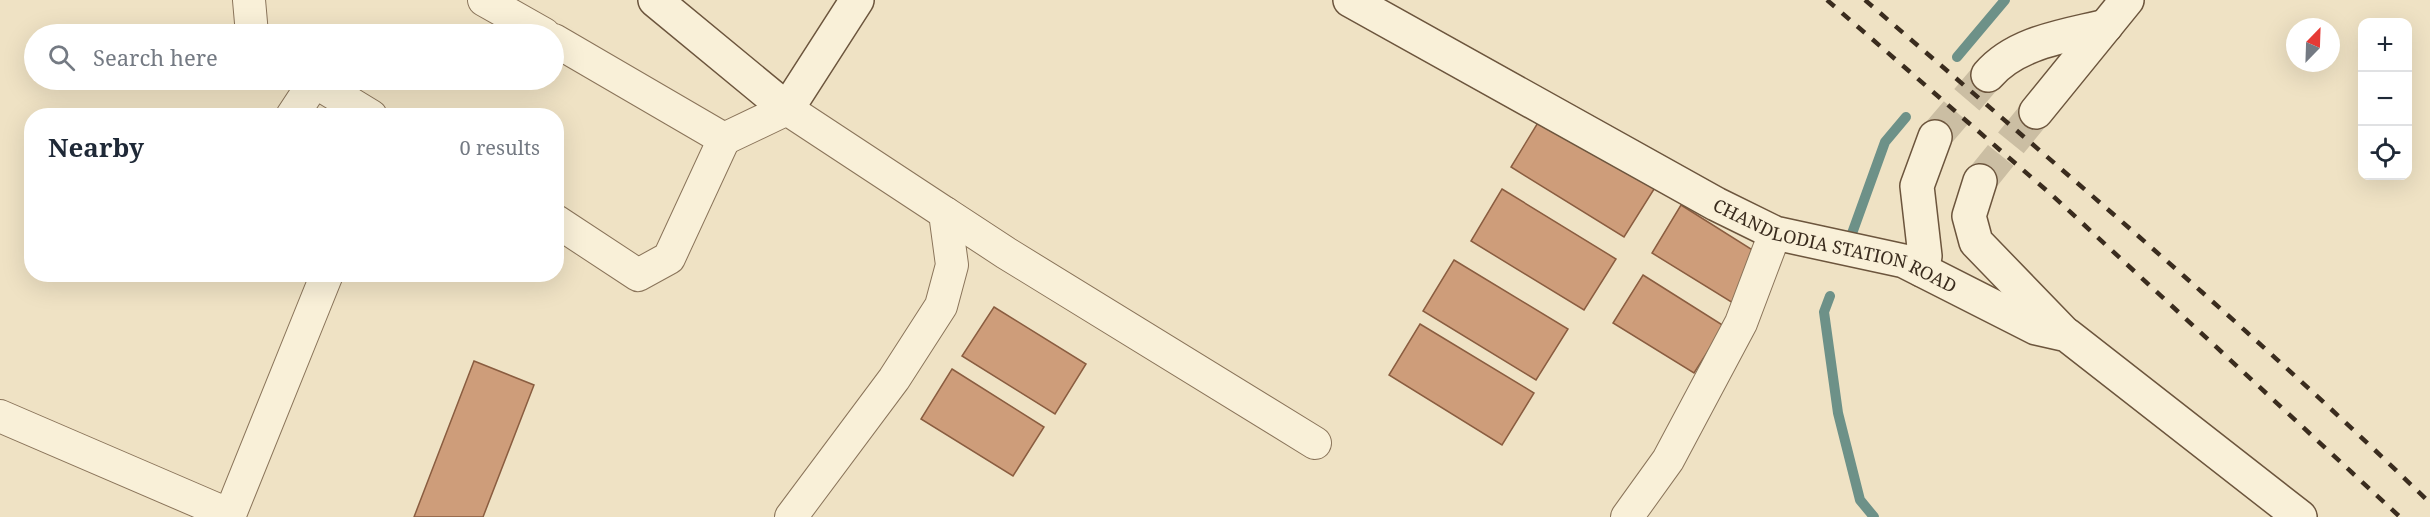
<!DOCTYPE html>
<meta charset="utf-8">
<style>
body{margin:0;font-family:"Noto Serif",serif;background:#f2f2f3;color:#1f2937}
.controls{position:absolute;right:18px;top:18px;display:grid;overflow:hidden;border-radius:12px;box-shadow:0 6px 24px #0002}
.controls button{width:54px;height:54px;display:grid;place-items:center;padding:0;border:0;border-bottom:2px solid #e0e1e3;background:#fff;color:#1f2937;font:30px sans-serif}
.compass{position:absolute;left:2286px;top:18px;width:54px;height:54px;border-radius:50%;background:#fff;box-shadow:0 6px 24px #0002;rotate:23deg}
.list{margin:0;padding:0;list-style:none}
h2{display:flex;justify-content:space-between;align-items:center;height:78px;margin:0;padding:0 24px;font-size:26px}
h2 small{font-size:20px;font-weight:400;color:#747a83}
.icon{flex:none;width:33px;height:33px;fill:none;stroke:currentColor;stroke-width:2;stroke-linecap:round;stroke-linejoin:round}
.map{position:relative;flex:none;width:2430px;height:517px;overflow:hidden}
.search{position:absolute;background:#fff;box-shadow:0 6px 24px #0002;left:24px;top:24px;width:540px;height:66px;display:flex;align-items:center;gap:15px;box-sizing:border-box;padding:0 21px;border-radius:33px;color:#747a83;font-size:22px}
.panel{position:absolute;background:#fff;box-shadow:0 6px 24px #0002;left:24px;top:108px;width:540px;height:174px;border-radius:24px}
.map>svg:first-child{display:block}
</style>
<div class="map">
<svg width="2430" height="517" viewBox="0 0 2430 517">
<rect width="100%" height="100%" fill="#efe2c4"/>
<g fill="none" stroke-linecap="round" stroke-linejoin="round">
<g stroke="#6d9188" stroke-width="10">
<polyline points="1957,57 2005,0"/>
<polyline points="1850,239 1885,142 1906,117"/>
<polyline points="1830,296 1824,312 1838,413 1860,500 1874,517"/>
</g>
</g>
<g fill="#ce9d7a" stroke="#8a5d40" stroke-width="1.5">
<polygon points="1542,116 1656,186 1624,237 1511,167"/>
<polygon points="1502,189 1616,259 1584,310 1471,241"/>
<polygon points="1681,205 1762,256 1733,303 1652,253"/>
<polygon points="1454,260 1568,329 1536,380 1423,311"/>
<polygon points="1643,275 1724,326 1694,373 1613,323"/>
<polygon points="994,307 1086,364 1055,414 962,356"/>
<polygon points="1420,324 1534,393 1502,445 1389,375"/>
<polygon points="474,361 534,385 483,517 414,517"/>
<polygon points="952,369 1044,427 1013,476 921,419"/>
</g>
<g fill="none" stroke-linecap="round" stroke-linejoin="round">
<g stroke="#cbbea3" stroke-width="33" stroke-dasharray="33 16" stroke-linecap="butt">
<polyline points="1935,137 1988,75"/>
<polyline points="1980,181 2036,112"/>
</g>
<defs>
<g id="street">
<polyline points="249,0 252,34"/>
<polyline points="484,0 544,34"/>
<polyline points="554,40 724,139 787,109 945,213 952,265 941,306 894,379 791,517"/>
<polyline points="312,80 371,116"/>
<polyline points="292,116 315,81"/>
<polyline points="945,213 1006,253 1315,443"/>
<polyline points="556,221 638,275 669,258 724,139"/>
<polyline points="0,416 230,515"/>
<polyline points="229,517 327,274"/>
<polyline points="1627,517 1668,460 1741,323 1775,233"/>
</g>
<g id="secondary">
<polyline points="655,0 787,109 857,0"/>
<path id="s1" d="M1350,0L1716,204L1775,233L1904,261L2036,328L2067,335L2300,517"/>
<path d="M1988,75C2016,42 2066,36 2106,26"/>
<polyline points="2036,112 2127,0"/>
<polyline points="1980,181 1969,216 1976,242 2064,333"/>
<polyline points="1922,270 1925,256 1917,186 1935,137"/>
</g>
</defs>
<use href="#street" stroke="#8a745a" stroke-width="34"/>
<use href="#secondary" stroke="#6c553d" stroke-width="36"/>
<use href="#street" stroke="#f9f0d8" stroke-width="32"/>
<use href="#secondary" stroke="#f9f0d8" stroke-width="33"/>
<g stroke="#3a2c1e" stroke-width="4.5" stroke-dasharray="10 10" stroke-linecap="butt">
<polyline points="1827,0 2053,196 2400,517"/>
<path d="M1865,0C2056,165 2249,327 2430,503"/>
</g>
</g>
<g text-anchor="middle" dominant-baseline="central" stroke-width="6" stroke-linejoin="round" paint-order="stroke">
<g font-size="18" fill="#3a2c1e" stroke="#f6ecd4">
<text stroke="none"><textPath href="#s1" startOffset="546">CHANDLODIA STATION ROAD</textPath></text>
</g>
</g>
</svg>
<div class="controls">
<button>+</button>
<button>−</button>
<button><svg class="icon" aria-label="locate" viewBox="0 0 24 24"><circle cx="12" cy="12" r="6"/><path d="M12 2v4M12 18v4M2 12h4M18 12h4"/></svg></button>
</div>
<svg class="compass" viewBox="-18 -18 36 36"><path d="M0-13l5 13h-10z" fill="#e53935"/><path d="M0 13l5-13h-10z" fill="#747a83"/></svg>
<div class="search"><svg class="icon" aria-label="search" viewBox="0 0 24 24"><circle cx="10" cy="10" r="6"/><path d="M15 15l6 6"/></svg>Search here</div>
<section class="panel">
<h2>Nearby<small>0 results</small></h2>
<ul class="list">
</ul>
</section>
</div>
